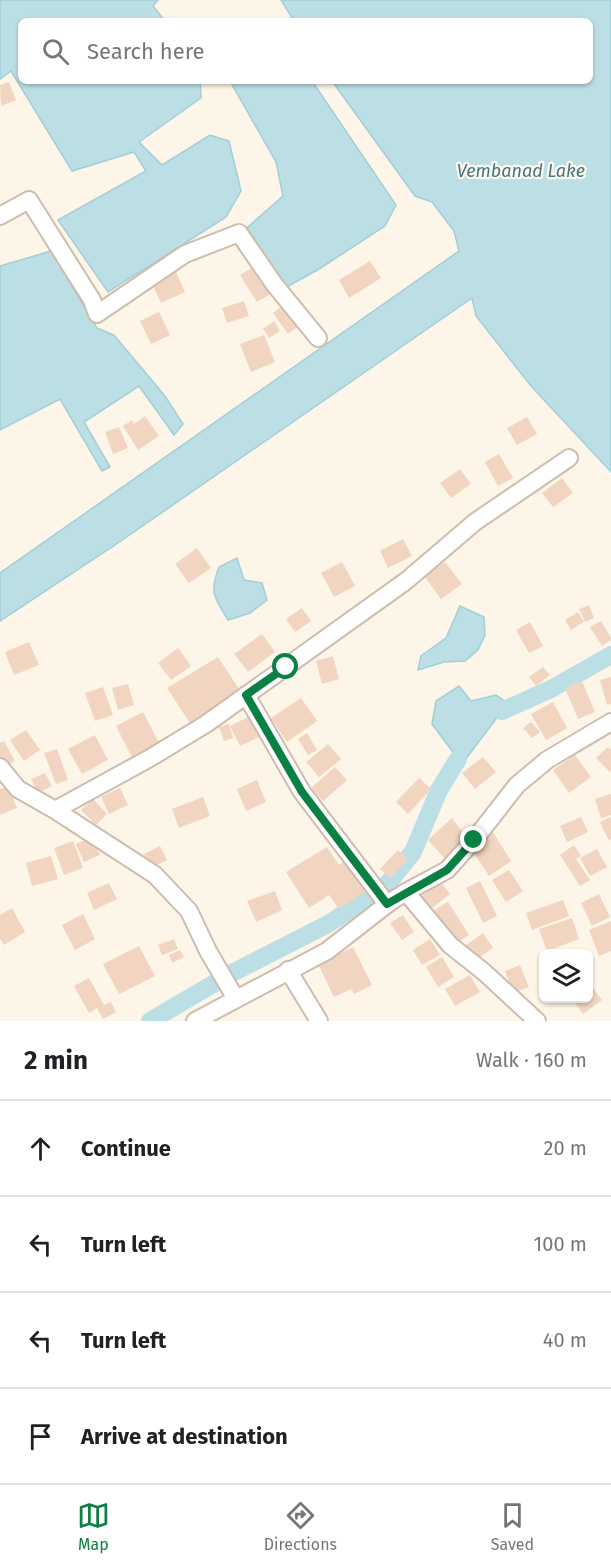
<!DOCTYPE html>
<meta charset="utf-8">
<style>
body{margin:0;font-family:"Fira Sans",sans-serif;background:#f2f2f2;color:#202124}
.controls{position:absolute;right:18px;bottom:18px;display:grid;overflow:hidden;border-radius:9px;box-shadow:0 2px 4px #0004}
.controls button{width:54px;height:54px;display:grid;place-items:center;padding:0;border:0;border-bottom:2px solid #e0e0e0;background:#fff;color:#202124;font:30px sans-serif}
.stop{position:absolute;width:18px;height:18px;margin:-14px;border:4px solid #0b8043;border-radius:50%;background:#fff}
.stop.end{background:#0b8043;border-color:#fff;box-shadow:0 2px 6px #0008}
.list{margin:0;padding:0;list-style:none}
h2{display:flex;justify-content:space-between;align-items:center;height:78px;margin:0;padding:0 24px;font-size:26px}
h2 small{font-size:20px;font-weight:400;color:#757577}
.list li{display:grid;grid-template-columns:39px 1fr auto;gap:18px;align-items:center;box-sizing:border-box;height:96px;padding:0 24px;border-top:2px solid #e0e0e0}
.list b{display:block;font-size:22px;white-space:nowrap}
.list em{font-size:20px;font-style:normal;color:#757577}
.icon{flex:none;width:33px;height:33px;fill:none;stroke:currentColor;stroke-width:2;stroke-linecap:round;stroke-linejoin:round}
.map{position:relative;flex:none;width:611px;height:1021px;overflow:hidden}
.search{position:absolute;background:#fff;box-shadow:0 2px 4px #0004;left:18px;right:18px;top:18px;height:66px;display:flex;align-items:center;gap:15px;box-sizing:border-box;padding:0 21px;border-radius:9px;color:#757577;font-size:22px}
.sheet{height:462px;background:#fff}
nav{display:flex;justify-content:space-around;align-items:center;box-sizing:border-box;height:84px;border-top:2px solid #e0e0e0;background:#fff;font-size:16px;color:#757577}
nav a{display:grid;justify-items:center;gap:3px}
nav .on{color:#0b8043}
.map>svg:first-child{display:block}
</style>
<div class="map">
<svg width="611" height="1021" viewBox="0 0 611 1021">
<rect width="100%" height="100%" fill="#fcf5e8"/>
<g fill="#bcdfe6" stroke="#a3ced8" stroke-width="1.5">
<polygon points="4,0 158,0 153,6 165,21 21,21 21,81 200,81 201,98 139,142 162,165 210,135 229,141 241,191 226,217 108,292 58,220 146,171 134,152 72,171 11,71 0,79 0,1"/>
<polygon points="281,0 611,0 611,472 531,386 476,316 472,298 115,545 0,621 0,573 459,251 454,231 432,202 415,196 332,81 590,81 590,21 294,21"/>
<polygon points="230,81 312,81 396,205 385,226 319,269 285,288 242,232 283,196 276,162"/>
<polygon points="51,251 97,328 114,335 165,396 183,424 174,435 139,386 84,422 110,467 102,471 60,399 0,430 0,266"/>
<path d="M237,558L244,580L262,583L267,600L250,613L228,620C214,597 209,593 219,567Z"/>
<polygon points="460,606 484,617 485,635 478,650 465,661 444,662 418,670 421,656 446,638"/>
<polygon points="459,686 471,701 496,695 508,703 462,764 432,724 436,701"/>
</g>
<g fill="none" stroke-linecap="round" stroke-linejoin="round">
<g stroke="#bcdfe6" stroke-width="18">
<polyline points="502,711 551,689 611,655"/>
<polyline points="150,1021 232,973 328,924 384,888 413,852 439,790 458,759"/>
</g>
</g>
<g fill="#f2d5c0">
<polygon points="9,82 16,100 1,106 0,85"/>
<polygon points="370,261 381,278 349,298 339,280"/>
<polygon points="257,265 274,292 257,302 240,275"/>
<polygon points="176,272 185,292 161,303 152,283"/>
<polygon points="244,301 249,316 227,323 222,308"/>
<polygon points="286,303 301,324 288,334 273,313"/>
<polygon points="159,312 170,335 151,344 140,321"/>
<polygon points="274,321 280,331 269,338 263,329"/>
<polygon points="264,335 275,362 251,372 240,344"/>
<polygon points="145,416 159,436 138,450 123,426 132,420 134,424"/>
<polygon points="527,417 537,434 517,445 507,428"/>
<polygon points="119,427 128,448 113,454 105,432"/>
<polygon points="499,454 513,478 498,486 485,462"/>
<polygon points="460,469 471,484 451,498 440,483"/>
<polygon points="562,478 573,493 553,507 542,493"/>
<polygon points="403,539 412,556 388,568 380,551"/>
<polygon points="197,548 211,568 189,583 175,564"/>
<polygon points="342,562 355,586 334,597 321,573"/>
<polygon points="445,562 462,584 441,599 424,576"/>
<polygon points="589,605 594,618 585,622 579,609"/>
<polygon points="302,608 311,621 295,632 286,619"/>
<polygon points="578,612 584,622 571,630 565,620"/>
<polygon points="601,621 611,638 611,640 602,646 590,627"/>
<polygon points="530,622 543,646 529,653 516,630"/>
<polygon points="262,634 275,652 248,672 234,654"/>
<polygon points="29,642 39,665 14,675 5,652"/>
<polygon points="178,648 191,666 171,680 158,663"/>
<polygon points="333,656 339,679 322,684 316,661"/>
<polygon points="218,657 241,692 190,723 167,688"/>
<polygon points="543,667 550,675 536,686 529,677"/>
<polygon points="611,677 611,704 607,705 600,680"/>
<polygon points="582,681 595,712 578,719 565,688"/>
<polygon points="128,684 134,705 118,710 112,688"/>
<polygon points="103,687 113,715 95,721 85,693"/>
<polygon points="301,698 317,721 287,742 271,718"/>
<polygon points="553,702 567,728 546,740 531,714"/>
<polygon points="143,712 160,745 133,759 116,726"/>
<polygon points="248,717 259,737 240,746 230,726"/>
<polygon points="531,722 540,732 532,738 523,728"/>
<polygon points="229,724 233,738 224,741 219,727"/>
<polygon points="26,730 40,750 24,761 10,740"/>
<polygon points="307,733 317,750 308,755 298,739"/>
<polygon points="95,735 108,760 82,774 68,749"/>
<polygon points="4,741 15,761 4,767 0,758 0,743"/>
<polygon points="328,744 341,759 319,777 306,762"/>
<polygon points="608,747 611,750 611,773 596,758"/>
<polygon points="57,749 68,780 56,784 44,753"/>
<polygon points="575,755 591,777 569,793 553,770"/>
<polygon points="483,757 496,772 475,789 462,773"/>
<polygon points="335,767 347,780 323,801 311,788"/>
<polygon points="45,773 52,786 38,793 31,779"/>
<polygon points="419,778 431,789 408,814 396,802"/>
<polygon points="257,780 266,802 246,811 237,789"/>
<polygon points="8,786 17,808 0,815 0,789"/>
<polygon points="120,788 128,805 109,814 101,797"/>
<polygon points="611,794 611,815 601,818 595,799"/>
<polygon points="203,797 210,816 179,828 172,809"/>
<polygon points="93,799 107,814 96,825 81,810"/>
<polygon points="581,817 588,832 567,842 560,826"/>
<polygon points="611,817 611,839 609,841 600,822"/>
<polygon points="452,818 469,841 447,861 428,840"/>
<polygon points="493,832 511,861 489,876 470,847"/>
<polygon points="92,837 100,855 84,862 76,844"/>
<polygon points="73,841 83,868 64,875 54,848"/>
<polygon points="574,845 581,856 576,859 590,880 580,886 560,855"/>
<polygon points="160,846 167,860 151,868 144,854"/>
<polygon points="327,847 339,865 348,859 368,890 339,909 329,895 309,908 286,872"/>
<polygon points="597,849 607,867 590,876 580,858"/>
<polygon points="398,850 408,859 390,878 380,869"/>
<polygon points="51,856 58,879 32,886 26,863"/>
<polygon points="509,870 523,891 506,902 492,880"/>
<polygon points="440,881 450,894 427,912 417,900"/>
<polygon points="480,881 497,916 483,923 466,888"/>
<polygon points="109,883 117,899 94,910 87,893"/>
<polygon points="275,891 282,910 256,922 247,901"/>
<polygon points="599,894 610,917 592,926 581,903"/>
<polygon points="563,900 569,916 532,930 526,913"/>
<polygon points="448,902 469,935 455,944 433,911"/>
<polygon points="12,908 25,932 4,945 0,939 0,915"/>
<polygon points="83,914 95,939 75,950 62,925"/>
<polygon points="403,915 414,932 402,940 390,923"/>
<polygon points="572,918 579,939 547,951 539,929"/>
<polygon points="611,921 611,951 599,956 589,930"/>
<polygon points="483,933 493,948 476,960 466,945"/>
<polygon points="174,939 178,949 162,955 158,945"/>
<polygon points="430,939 440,955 422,965 413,950"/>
<polygon points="139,946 155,976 119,994 103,964"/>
<polygon points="353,947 372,985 354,994 351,989 334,997 318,964"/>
<polygon points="180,950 184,957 172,963 169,955"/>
<polygon points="442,957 454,977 438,987 426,967"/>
<polygon points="520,965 529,987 513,993 505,971"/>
<polygon points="470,975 480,992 455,1006 445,989"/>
<polygon points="89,978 104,1005 111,1002 116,1012 103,1019 97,1008 89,1013 74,986"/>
<polygon points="588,981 602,1000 583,1014 572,999 588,999"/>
</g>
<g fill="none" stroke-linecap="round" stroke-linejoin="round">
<defs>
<g id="street">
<polyline points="0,216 29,200 92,300 97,314 185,254 239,233 274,284 318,338"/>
<polyline points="246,695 302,792 387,904"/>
<polyline points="0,767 18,789 55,810 155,875 189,911 208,951 236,999"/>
<polyline points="55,810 150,758 206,724 406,581 475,522 569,458"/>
<polyline points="406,892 447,870 474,840 517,785 547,760 611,722"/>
<polyline points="288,970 319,1021"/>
<polyline points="195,1021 327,951 390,902 406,892 450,945 484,972 537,1021"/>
</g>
</defs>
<use href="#street" stroke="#cebdae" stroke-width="20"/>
<use href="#street" stroke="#fff" stroke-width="16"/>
</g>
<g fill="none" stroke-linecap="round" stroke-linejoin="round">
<polyline stroke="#0b8043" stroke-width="8" points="286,667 246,695 302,792 387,904 447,870 474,840"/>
</g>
<g text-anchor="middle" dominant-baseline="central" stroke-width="4.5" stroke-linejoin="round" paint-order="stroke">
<g font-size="18" font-style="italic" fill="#437683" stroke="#fff9ef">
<text x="521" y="171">Vembanad Lake</text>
</g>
</g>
</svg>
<div class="controls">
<button><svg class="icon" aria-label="layers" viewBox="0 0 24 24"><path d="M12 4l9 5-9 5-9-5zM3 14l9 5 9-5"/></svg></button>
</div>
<div class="stop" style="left:286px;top:667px"></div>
<div class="stop end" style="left:474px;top:840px"></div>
<div class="search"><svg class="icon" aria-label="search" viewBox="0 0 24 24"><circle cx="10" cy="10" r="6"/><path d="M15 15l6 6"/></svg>Search here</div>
</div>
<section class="sheet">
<h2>2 min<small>Walk · 160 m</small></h2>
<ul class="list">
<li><svg class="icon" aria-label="ahead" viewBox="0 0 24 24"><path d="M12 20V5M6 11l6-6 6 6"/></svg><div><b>Continue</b></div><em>20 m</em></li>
<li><svg class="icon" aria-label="left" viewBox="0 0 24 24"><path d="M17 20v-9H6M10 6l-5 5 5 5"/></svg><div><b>Turn left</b></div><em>100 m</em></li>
<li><svg class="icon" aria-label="left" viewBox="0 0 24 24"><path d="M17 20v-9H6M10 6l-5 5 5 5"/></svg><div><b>Turn left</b></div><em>40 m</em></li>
<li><svg class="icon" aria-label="arrive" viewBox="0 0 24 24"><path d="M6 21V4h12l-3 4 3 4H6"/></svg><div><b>Arrive at destination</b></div></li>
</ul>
</section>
<nav>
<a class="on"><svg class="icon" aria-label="map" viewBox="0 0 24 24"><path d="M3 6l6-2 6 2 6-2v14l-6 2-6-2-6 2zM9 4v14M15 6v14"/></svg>Map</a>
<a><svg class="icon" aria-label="directions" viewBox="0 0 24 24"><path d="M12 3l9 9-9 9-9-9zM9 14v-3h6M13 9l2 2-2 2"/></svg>Directions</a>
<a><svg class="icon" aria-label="saved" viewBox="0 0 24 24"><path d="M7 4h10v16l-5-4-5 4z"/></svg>Saved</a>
</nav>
